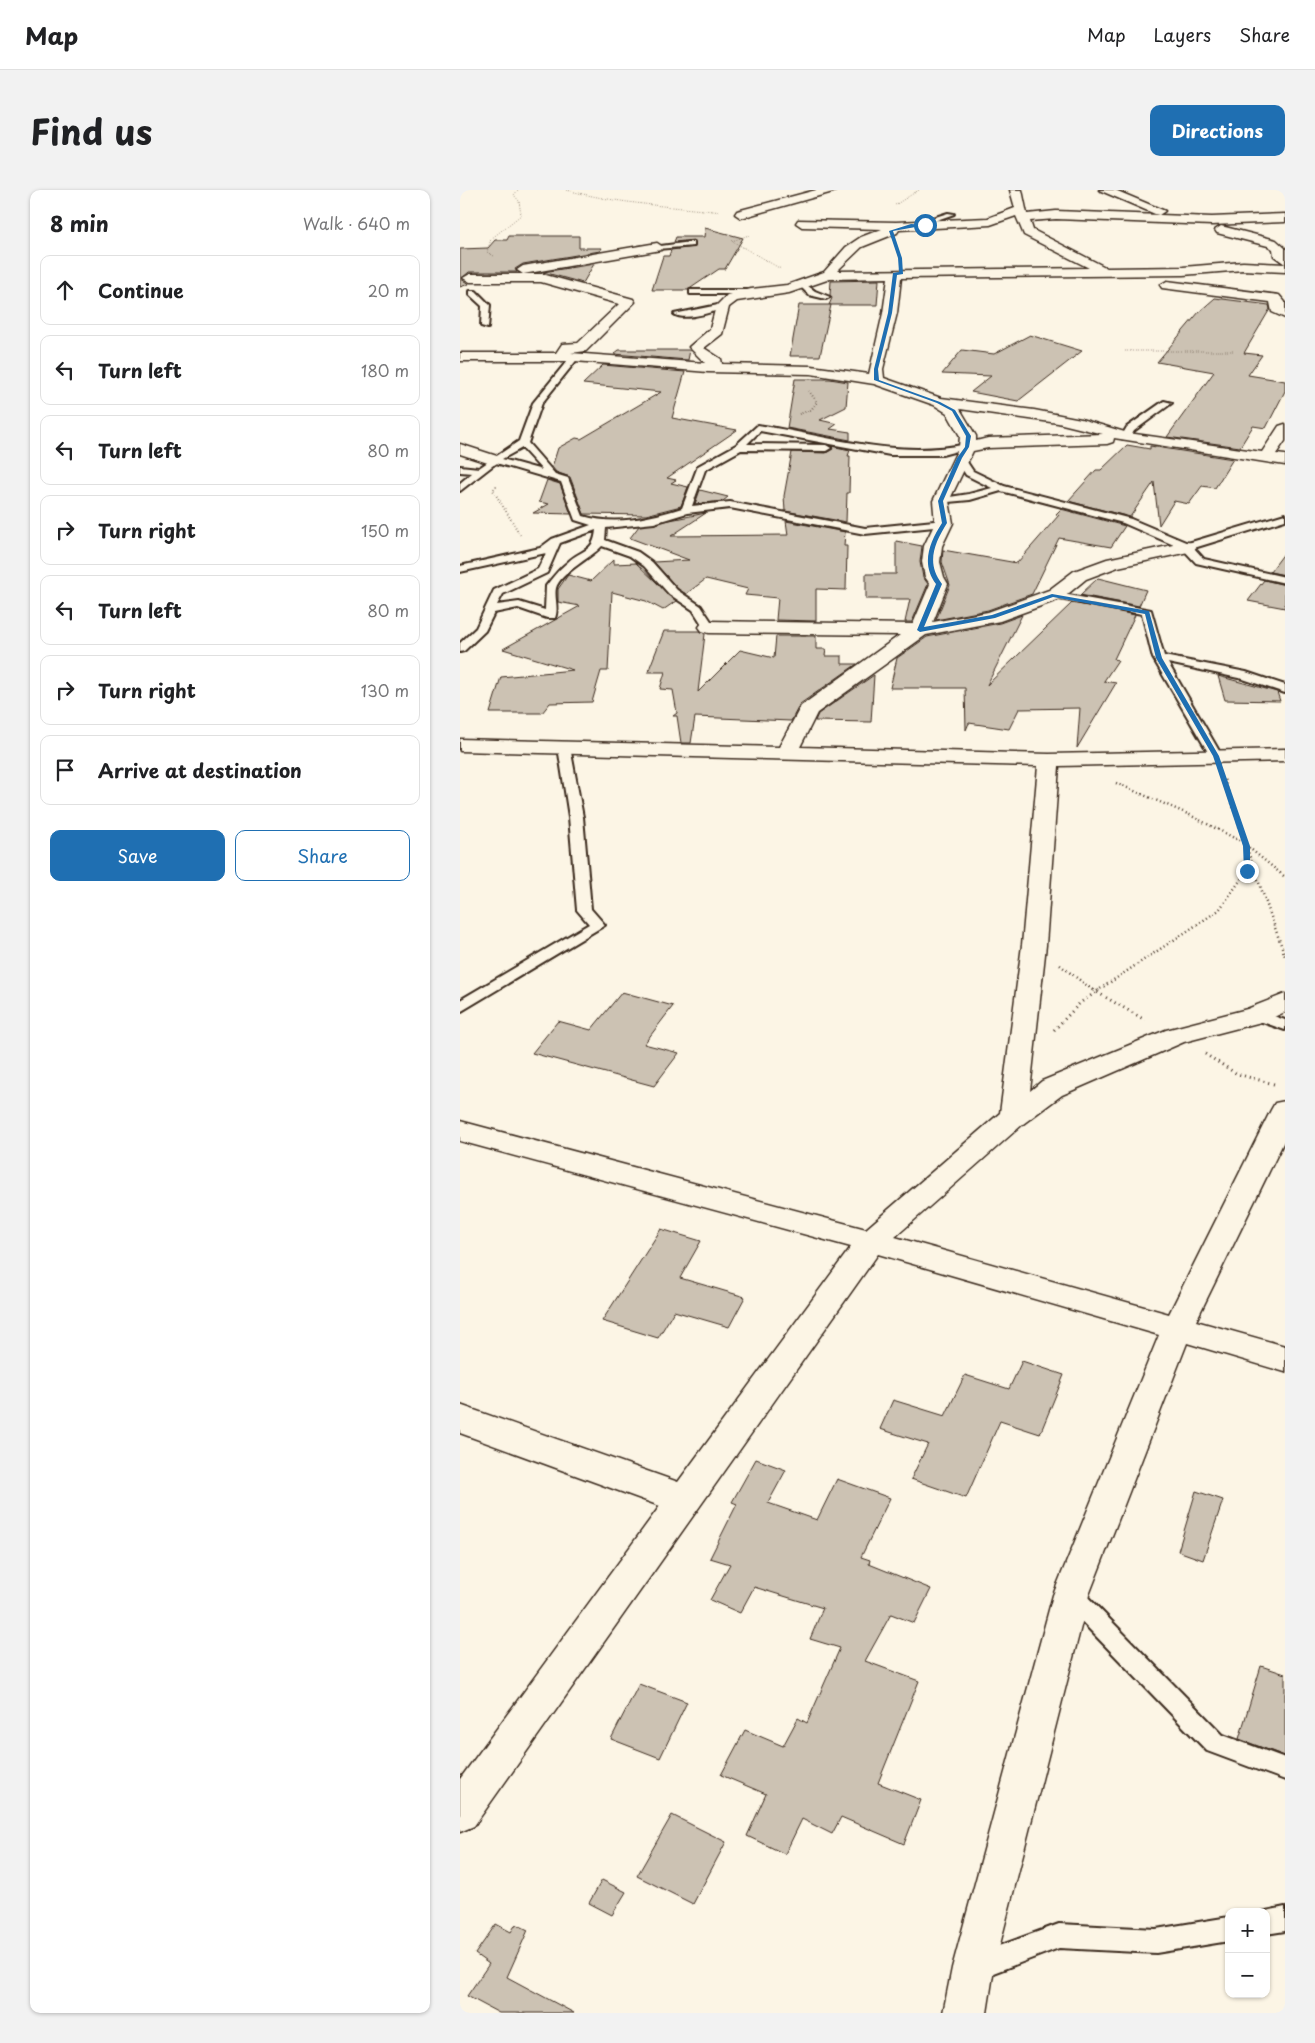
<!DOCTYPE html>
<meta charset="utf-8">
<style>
body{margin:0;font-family:"Playpen Sans",sans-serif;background:#f2f2f2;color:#202124}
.controls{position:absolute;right:15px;bottom:15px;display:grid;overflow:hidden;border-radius:10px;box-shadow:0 1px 4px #0004}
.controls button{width:45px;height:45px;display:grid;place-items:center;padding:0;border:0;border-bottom:1px solid #e0e0e0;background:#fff;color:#202124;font:25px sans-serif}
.stop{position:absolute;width:15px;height:15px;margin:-11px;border:4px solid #1f6fb2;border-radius:50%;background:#fff}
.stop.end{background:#1f6fb2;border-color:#fff;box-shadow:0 1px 5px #0008}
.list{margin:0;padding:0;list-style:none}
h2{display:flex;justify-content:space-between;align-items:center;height:65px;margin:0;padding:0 20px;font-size:21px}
h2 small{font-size:16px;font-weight:400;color:#757577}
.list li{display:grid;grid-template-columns:32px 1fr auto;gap:15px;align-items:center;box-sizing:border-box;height:70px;margin:0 10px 10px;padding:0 10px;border:1px solid #e0e0e0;border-radius:10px}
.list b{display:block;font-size:19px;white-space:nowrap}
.list em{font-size:16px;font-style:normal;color:#757577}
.actions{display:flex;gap:10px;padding:15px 20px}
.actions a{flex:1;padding:11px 0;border:1px solid #1f6fb2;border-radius:10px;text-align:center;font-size:18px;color:#1f6fb2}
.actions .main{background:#1f6fb2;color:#fff}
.icon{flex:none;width:28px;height:28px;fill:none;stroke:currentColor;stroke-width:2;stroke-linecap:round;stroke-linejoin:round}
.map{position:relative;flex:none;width:825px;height:1823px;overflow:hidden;border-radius:10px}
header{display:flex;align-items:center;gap:30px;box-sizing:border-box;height:70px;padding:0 25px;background:#fff;border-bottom:1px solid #e0e0e0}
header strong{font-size:24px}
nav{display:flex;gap:28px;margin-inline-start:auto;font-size:18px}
.intro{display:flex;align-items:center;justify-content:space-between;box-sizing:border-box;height:120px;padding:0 30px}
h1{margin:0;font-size:35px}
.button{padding:12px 22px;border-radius:10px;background:#1f6fb2;color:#fff;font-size:18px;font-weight:700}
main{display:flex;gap:30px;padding:0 30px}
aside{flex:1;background:#fff;border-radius:10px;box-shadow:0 1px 4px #0004}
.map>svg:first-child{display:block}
</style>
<header>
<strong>Map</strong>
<nav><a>Map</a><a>Layers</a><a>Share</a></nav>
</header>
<div class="intro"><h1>Find us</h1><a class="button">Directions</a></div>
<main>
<aside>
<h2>8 min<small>Walk · 640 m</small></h2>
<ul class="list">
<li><svg class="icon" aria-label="ahead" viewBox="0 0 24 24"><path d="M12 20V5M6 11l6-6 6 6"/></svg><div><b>Continue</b></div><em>20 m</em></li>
<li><svg class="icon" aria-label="left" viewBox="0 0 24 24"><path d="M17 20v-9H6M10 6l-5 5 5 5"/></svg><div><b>Turn left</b></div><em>180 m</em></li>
<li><svg class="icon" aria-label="left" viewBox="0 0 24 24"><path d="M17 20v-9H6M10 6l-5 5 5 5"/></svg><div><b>Turn left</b></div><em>80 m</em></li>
<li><svg class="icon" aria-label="right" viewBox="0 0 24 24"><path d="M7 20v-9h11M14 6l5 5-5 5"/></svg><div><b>Turn right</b></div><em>150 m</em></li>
<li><svg class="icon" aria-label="left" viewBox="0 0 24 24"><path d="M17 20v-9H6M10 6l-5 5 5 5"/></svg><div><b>Turn left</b></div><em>80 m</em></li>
<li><svg class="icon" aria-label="right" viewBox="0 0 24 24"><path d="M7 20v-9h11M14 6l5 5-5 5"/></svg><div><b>Turn right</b></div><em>130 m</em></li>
<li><svg class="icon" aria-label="arrive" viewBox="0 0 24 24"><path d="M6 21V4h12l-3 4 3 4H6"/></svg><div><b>Arrive at destination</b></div></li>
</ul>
<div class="actions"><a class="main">Save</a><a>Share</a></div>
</aside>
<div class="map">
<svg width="825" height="1823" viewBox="0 0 825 1823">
<rect width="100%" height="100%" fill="#fcf5e5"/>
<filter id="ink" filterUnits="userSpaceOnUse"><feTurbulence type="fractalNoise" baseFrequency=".02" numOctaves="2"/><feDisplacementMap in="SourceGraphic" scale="10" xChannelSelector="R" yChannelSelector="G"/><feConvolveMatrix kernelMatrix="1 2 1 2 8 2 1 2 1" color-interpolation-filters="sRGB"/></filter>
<g filter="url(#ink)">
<g fill="#ccc2b3" stroke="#3b2a1e">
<polygon points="245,38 283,48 265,79 259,79 228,100 192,100 203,66 209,66 211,60 235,57 234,50 214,52 216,47 244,47"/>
<polygon points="49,46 119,46 119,58 142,58 140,61 63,74 55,79 57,82 9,82 1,89 9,94 0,97 0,59 28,58 35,50 47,50"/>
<polygon points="134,74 123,93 83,82"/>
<polygon points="419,90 417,115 369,115 372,108 370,105 371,91"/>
<polygon points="755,108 809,115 810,119 784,163 802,165 788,185 825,191 825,201 806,238 793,236 780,257 707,247 754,182 697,172 739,122"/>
<polygon points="339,115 371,115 360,166 330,166"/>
<polygon points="570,145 622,161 558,211 511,202 531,186 482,184 502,160 534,164"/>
<polygon points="159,160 230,160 228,170 154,164"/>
<polygon points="143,175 225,182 212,228 277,240 207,288 216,290 211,293 228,297 221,316 186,325 124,324 110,287 96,282 92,277 98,258 116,248 121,249 201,202 123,194"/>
<polygon points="335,189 370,189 388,192 386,217 360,230 377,234 370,239 390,242 390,250 327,238"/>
<polygon points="667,255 690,259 690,256 773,269 755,298 742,296 729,314 714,311 699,335 694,292 670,327 608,311 636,280 641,280"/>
<polygon points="371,256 390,260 388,266 390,266 389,303 387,303 386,332 325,321 324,306 332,262 366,263 373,259"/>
<polygon points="87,290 100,294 111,324 73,323 89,314 79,312"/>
<polygon points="240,300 268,307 263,311 235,314"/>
<polygon points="601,319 665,336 651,357 599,348 572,404 528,420 476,430 490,395 482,372 483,360 557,373 599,325 596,324"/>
<polygon points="246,323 211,346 328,345 326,331 385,342 384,356 387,356 386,400 356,399 356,431 316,430 318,408 285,405 288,399 246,389 226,404 218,399 194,372 229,370 170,348 179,336"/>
<polygon points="436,351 462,356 460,372 463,387 468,394 452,432 445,432 450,409 406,409 406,384 436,384"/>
<polygon points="825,362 825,385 810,382"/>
<polygon points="154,369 154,374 176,373 216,411 203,420 186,411 152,402 148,481 141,481 132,512 90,513 82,523 30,523 41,487 113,480 43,459 120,416 98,412 98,399 108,385 131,391"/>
<polygon points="638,388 686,400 679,416 620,405"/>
<polygon points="804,390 825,395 825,418 788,411"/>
<polygon points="612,413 675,425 654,469 658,470 644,491 656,493 617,558 620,518 559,519 549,539 509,533 506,540 505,498 430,498 437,468 467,447 540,433 562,425 527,495"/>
<polygon points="204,441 240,441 245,444 238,502 280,460 314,468 316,446 356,446 356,459 366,459 365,466 382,466 382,474 397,474 340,514 331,531 235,527 231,553 221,553 217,526 213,526 217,523 213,500 200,499 205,482 188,482"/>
<polygon points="414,485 411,532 355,531 358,524"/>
<polygon points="758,486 817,502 820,511 765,510"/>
<polygon points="162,802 213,816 184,854 219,863 194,896 72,863 98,831 131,840"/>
<polygon points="201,1039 241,1051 220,1088 285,1107 269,1137 214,1121 198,1148 142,1131"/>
<polygon points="562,1171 604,1185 580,1244 540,1231 506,1308 451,1289 468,1254 420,1239 433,1210 485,1226 505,1185 549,1199"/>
<polygon points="296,1269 326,1280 308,1313 357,1330 377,1289 430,1308 401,1367 410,1370 409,1374 471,1399 454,1433 431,1424 405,1471 459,1491 418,1593 461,1610 444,1654 381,1627 372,1644 342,1629 325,1664 287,1646 306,1604 261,1585 285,1540 323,1556 338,1528 347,1533 380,1458 350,1449 363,1418 294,1397 280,1423 250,1410 270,1374 250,1368 277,1314 272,1312"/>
<polygon points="736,1301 763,1310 743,1370 718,1361"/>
<polygon points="801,1476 825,1484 825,1566 779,1549"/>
<polygon points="179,1494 227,1512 200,1568 151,1549"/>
<polygon points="212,1625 266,1652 233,1714 177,1686"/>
<polygon points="142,1690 166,1702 152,1725 129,1713"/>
<polygon points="36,1734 51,1742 56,1734 68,1740 47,1787 114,1823 39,1823 7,1806 29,1774 15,1764"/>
</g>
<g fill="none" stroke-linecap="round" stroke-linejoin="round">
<defs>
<g id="lane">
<polygon points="488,23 494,24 454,38 447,36"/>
<polygon points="231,52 234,52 234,56 197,59 193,57"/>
<polygon points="341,91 355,101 370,107 366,109 349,105 337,93"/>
<polygon points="233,100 300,100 304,102 300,104 230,104 230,100"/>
<polygon points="10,101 16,101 30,115 28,138 21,136 22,116 10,105"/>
<path d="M263,114L267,116L266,118C253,121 226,132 214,124Z"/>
<path d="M115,164L119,167L82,213L68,253L95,284L108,288L123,326C155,336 190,328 222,318L238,276L276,255L298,235C368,246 436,269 507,254L512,257L482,265H430L300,241L287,254L366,255L371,258L366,261L281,260L245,280L232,316L270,312L405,338L484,330L489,333L484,336L405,344L270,318L227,323L194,333L146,338L145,350L178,362L192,372L217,400L241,416L255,437L253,439H245L233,420L209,404L184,376L170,366L142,356C131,368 100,383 96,398C94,407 99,419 95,428H87L58,418L34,423L25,441L4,461L0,462V453L16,438L34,400L78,379L86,363L0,382V376L80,358L92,349L131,335L115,330L101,292L36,273L0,301V293L12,283L0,282V276L19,278L59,251L73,213L112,165ZM62,258L82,280L42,269ZM136,340C134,363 121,359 108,372C100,378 92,388 86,396L85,420L59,412L37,415L43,404L87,383L100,353Z"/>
<polygon points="704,211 712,213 674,241 669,249 663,249 661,247 667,237"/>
<polygon points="500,265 503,266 513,281 544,296 671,329 728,353 825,324 825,330 734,358 744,369 825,387 825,393 736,373 723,359 663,333 541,301 510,310 477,313 477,309 509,304 532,298 506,285 495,268"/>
<polygon points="592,402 691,420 704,466 786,482 825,495 825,503 783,489 708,473 762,566 760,569 752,569 693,468 682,424 588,407 587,405"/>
<polygon points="104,553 110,557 123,627 131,719 145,735 0,822 0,810 129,734 117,720 109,627 98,557"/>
<polygon points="796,820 825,830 825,840 791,828 788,825"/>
<polygon points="611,1395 619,1398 763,1545 825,1568 825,1590 747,1561 603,1412 600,1405 603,1398"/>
<polygon points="825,1717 825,1741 806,1744 806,1722 801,1722"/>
<polygon points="769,1727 769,1751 696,1763 599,1758 515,1790 506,1786 502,1777 506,1768 599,1734 696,1739"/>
</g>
<g id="street">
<polygon points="356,0 375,0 373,2 281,28 275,24 277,21"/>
<path d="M550,0H562L567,24L596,21L752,27L825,24V32L752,35L596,29L570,31L573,40L647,78L723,77L783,72L825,74V82L783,80L723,85L441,88L437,123L423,179L424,188L481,208L574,220L621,229L668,243L802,262L819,236L825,234V251L816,264L825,265V275L654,248L653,252L647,254L528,258L513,261L489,311L493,333L482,356L480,372L484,387L488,394L473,432L528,422L589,400L614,381L647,369L727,352L733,353L736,357L733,361L658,377L626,389L603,408L540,431L466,445L357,523L340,557L589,564L825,559V571L599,576L586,755L570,901L582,891L706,840L787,819L825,804V822L805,831L724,852L602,905L563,934L435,1047L709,1124L811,920L815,913L825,911V949L736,1131L825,1156V1182L727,1153L629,1405L534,1778L527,1823H483L492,1778L593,1405L699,1145L418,1064L14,1636L0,1642V1589L200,1316L0,1243V1215L218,1292L391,1057L0,951V931L406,1039L540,923L562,755L578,576L0,561V549L319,557L341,516L440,445L249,443L242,441L239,437L242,433L249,431L453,434L470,394L465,387L462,372L464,356L475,333L473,311L499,257L500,246L487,223L474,215L414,194L351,184L248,182L115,171H0V163H96L102,154L118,153L159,114L81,92H10L3,88L10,84H82L173,109L175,112L126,161L111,163L245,173L229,157L250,139L256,116L267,105L291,99L327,95L364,82L386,57L401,47L422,39L342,37L336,33L338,30L436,32L528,28L555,18ZM556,26L564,45L629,78L377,81L402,57L437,43L439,40L530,35ZM428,88L423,123L409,184L351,176L262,174L261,169L244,158L262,144L269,117L277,111L329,103L370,89ZM500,219L598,233L643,244L528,248L516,251V246Z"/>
<polygon points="639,0 655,0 705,21 699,25 695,24"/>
<polygon points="761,36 816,50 825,58 825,74 814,66 813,59 808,56 757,43 755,40"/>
<polygon points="197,53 203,57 201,60 63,84 57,80 63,76"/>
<polygon points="707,91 819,105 825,112 825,128 812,122 810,112 702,98 700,95"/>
<polygon points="0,254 40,267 42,270 34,275 0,264"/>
</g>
</defs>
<use href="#lane" stroke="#3b2a1e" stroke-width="4"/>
<use href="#street" stroke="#3b2a1e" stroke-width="3"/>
<g stroke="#3b2a1e" stroke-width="1" stroke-dasharray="0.5 2" stroke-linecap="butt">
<path d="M107,0C158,14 209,16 262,22"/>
<polyline points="435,15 459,0"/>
<polyline points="289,45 272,51 321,79"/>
<polyline points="34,66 27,62 31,49 61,25 59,11 54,5 58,0"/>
<polyline points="665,161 774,161"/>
</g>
<g stroke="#3b2a1e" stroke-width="2" stroke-dasharray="0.5 2.5" stroke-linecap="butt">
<polyline points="339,224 351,220 357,212 349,201"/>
<polyline points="36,296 33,300 61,346"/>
</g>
<g stroke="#3b2a1e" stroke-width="2.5" stroke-dasharray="1 3" stroke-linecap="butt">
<polyline points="656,593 730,625 782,652 825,687"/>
<polyline points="787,659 825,766"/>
<polyline points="600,775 634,801"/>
<polyline points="637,801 759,720 787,681 786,656 764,589"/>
</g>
<g stroke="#3b2a1e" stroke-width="3" stroke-dasharray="1 4" stroke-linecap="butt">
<polyline points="633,800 685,830"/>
<polyline points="594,840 620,813 639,800"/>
<polyline points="745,864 777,884 814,894"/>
</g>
<use href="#lane" fill="#fcf5e5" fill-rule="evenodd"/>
<use href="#street" fill="#fcf5e5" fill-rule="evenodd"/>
</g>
</g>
<path fill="#1f6fb2" d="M451,34L467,35L433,41L442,68L443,84L437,85L432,123L418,179L419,190L480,212L495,220L511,246L509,257L502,268L483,311L487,333C474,354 466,373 482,394L464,437L532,425L592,404L689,421L702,468L759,566L790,656V683L784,681L783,656L753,566L696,468L685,424L593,407L535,428L460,442L457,440L476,394C461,374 469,353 482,333L478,311L497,268L505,257L506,246L492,221L477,213L414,190V179L428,123L433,83L439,82L438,68L429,41Z"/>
</svg>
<div class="controls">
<button>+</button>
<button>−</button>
</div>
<div class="stop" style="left:465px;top:35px"></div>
<div class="stop end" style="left:787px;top:681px"></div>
</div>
</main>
